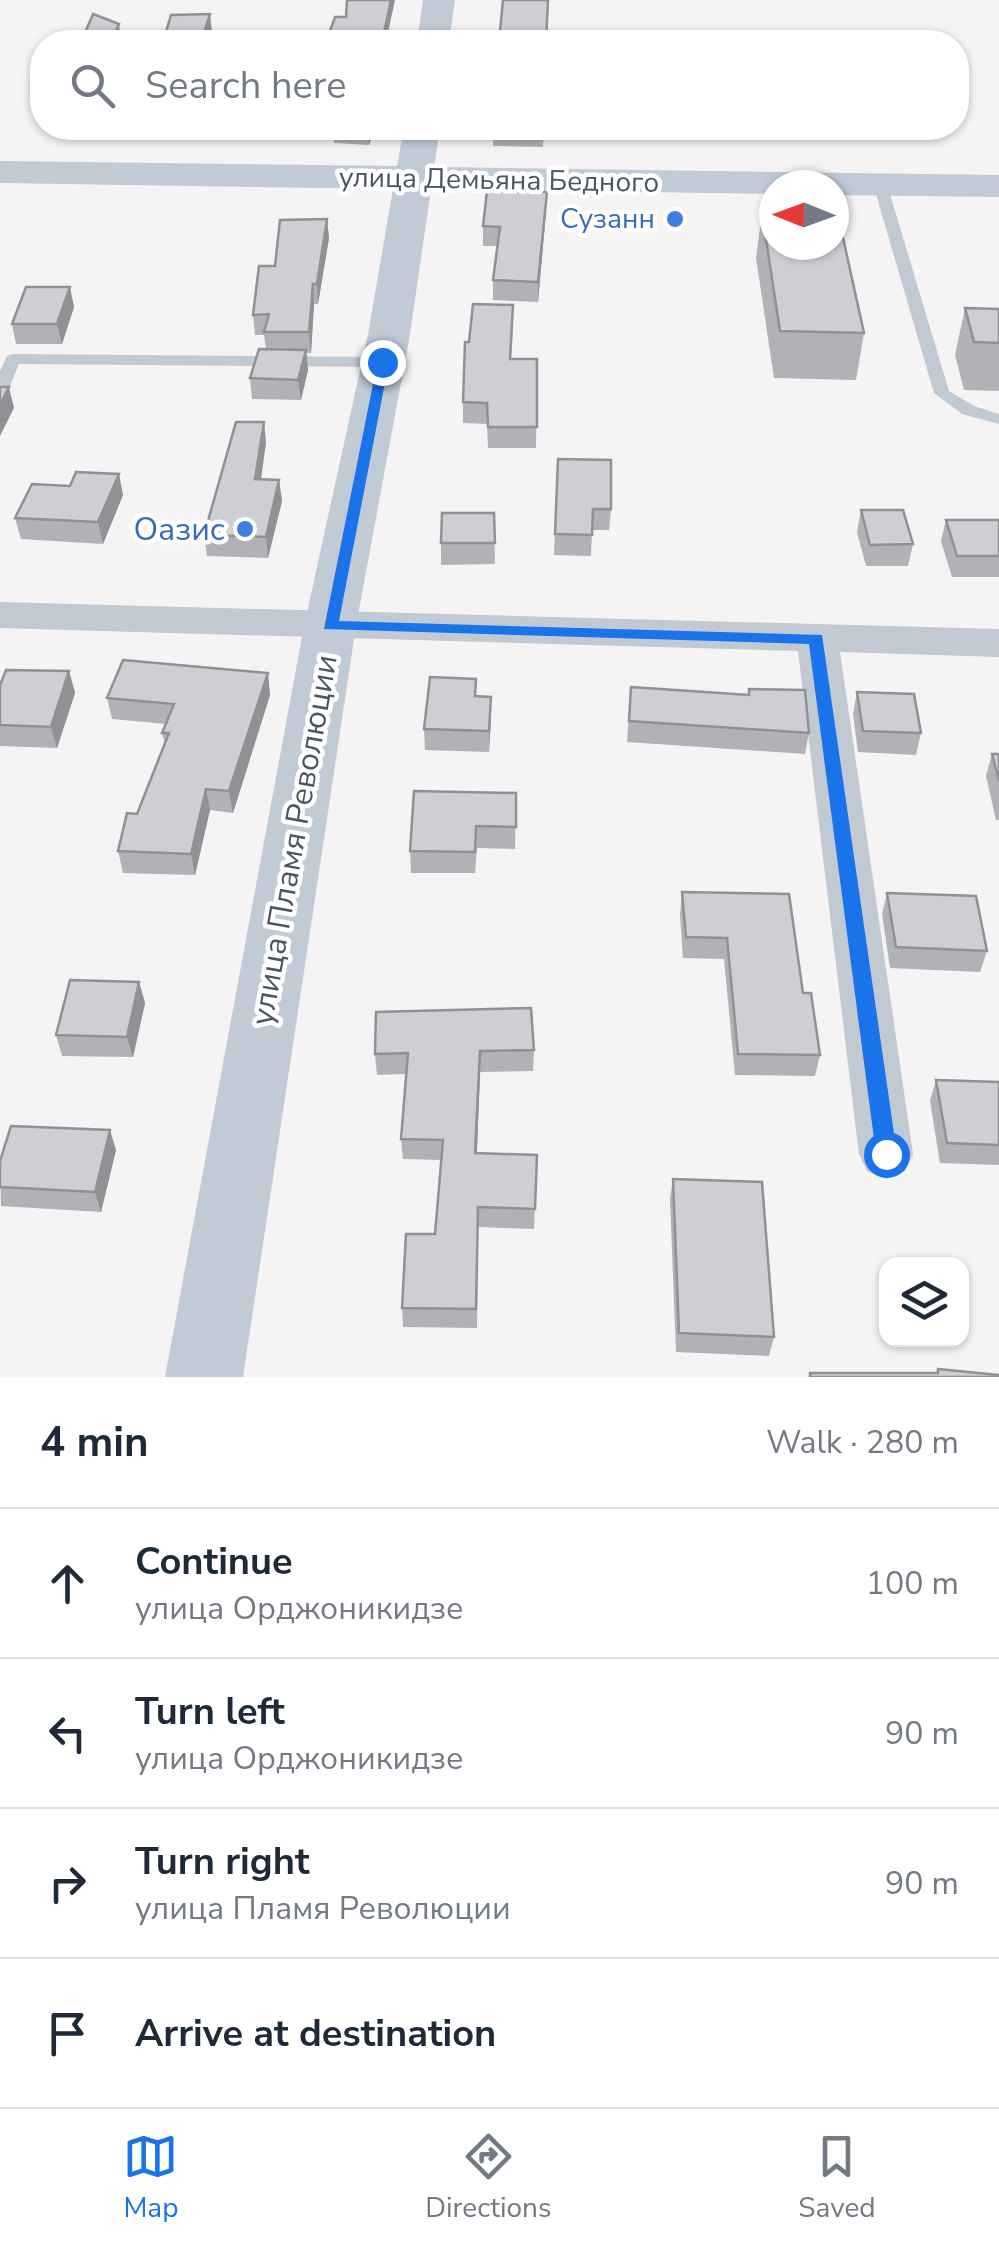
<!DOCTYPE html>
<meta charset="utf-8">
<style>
body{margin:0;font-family:"Nunito Sans",sans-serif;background:#f6f6f7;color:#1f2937}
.controls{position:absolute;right:30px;bottom:30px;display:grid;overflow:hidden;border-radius:20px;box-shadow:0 2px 8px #0004}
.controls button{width:90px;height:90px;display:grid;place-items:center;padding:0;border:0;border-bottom:2px solid #e0e1e3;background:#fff;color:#1f2937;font:50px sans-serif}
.compass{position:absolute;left:759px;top:170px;width:90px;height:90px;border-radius:50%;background:#fff;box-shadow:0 2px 8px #0004;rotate:271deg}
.stop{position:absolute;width:30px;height:30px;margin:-22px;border:8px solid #1a73e8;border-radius:50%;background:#fff}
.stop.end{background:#1a73e8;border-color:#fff;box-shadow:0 2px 10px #0008}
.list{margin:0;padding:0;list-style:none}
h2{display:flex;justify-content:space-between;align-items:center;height:130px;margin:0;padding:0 40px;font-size:42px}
h2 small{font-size:32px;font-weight:400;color:#747a83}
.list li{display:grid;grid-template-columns:65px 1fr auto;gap:30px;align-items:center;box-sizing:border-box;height:150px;padding:0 40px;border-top:2px solid #e0e1e3}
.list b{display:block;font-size:38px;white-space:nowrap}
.list p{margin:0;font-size:32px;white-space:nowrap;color:#747a83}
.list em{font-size:32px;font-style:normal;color:#747a83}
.icon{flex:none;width:55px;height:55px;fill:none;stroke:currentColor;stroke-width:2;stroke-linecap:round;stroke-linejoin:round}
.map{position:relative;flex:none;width:999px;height:1377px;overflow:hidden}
.search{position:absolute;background:#fff;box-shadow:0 2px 8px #0004;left:30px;right:30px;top:30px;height:110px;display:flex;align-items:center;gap:25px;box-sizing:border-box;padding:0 35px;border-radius:40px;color:#747a83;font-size:38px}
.sheet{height:730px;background:#fff}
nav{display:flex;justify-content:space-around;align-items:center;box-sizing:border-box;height:140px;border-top:2px solid #e0e1e3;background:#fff;font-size:28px;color:#747a83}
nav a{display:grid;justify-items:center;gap:5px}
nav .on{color:#1a73e8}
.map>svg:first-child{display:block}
</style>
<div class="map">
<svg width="999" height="1377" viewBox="0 0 999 1377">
<rect width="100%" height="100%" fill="#f5f3f3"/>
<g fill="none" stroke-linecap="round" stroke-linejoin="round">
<g fill="#c1cad2" fill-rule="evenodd">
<polygon points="880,180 887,184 949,391 974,406 999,414 999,424 962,414 934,393 873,184"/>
<polygon points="13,354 383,357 391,362 383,367 19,364 8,391 0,396 0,371 7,356"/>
</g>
<polygon fill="#c1cad2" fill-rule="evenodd" points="0,602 999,629 999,657 840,652 913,1154 905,1171 886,1179 867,1171 859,1154 798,651 0,628"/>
<g fill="#c1cbd6" fill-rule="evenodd">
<polygon points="423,0 455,0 449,42 417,42"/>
<polygon points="404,128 440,128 434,167 999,175 999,197 834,195 834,185 774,185 774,194 431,189 410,334 356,626 243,1377 165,1377 304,626 368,334 393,189 0,183 0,161 397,166"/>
</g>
</g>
<g fill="#b0b2b7">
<polygon points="52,128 88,128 85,136 53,136"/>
<polygon points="332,128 375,128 369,145 334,143"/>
<polygon points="493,128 544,128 543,147 493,146"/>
<polygon points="546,211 538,302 493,300 493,280 497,246 483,246 483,226"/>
<polygon points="762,213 864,333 856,380 774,378 756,258"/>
<polygon points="327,219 329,238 318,304 314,304 311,353 307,353 308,370 301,400 252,399 250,378 266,349 264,335 255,335 253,315 275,266"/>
<polygon points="74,307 62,344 16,344 12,324"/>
<polygon points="965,308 999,309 999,391 964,390 955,355"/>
<polygon points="513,326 511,359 537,359 536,448 488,448 487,424 463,423 463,402 469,342"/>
<polygon points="266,442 261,480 279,480 282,501 268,558 207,556 204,535"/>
<polygon points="558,459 611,509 609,530 592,530 591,556 554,555"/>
<polygon points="123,495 103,544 21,539 15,518"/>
<polygon points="861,510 913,544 908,566 866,566 857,532"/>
<polygon points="494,513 495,564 441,565 441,543"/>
<polygon points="946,520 999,520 999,577 952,577 941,541"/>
<polygon points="69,671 75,693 57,748 0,746 0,685"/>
<polygon points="476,679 476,696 491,697 489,752 425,750 424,729"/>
<polygon points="631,687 748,695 749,689 809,733 805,754 627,742"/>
<polygon points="857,692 921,733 916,755 858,752 853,714"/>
<polygon points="270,695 233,813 210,810 195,875 123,873 118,851 137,814 165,744 162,733 166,724 112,719 107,698"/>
<polygon points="992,754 999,754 999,820 996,820 986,776"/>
<polygon points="516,793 515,849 477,848 475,873 411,873 410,851"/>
<polygon points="682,892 803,993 820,1055 815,1076 735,1075 724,959 683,958 680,914"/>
<polygon points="887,893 987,951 980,972 890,968 882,914"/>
<polygon points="139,982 145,1003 133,1057 62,1056 56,1035"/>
<polygon points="534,1050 533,1071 480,1072 477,1153 537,1155 534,1229 478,1227 477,1328 403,1327 402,1308 435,1234 441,1160 403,1159 401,1139 406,1074 377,1075 375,1054"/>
<polygon points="936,1080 999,1082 999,1165 940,1163 930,1101"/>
<polygon points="116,1150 101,1212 1,1206 0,1161"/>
<polygon points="673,1179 774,1337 769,1356 676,1352 670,1199"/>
</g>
<g fill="#909195">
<polygon points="391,0 395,0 386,42 382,42"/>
<polygon points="210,14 212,32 209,42 201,42"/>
<polygon points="119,24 121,42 111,42"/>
<polygon points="368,128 375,128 369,145"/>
<polygon points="547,192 546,211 538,302 538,282"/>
<polygon points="327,219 329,238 318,304 317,284"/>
<polygon points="313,284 314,304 311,353 309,332"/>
<polygon points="70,287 74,307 62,344 57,324"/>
<polygon points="306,350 308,370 301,400 298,380"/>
<polygon points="9,387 14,408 0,436 0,405"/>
<polygon points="264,422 266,442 258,500 255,479"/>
<polygon points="119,474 123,495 103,544 98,522"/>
<polygon points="279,480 282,501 268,558 266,537"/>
<polygon points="69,671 75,693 57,748 51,727"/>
<polygon points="268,673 270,695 233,813 229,791"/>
<polygon points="491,697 491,719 489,752 489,731"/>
<polygon points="206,789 210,810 195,875 191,854"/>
<polygon points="139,982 145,1003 133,1057 127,1037"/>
<polygon points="480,1051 480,1072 476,1173 475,1153"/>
<polygon points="110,1130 116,1150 101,1212 95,1192"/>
</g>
<g fill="#cdcfd5" stroke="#909195" stroke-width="2.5">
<polygon points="347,0 391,0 382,42 326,42 335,17 346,17"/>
<polygon points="503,0 548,0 546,42 499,42"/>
<polygon points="93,14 119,24 111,42 81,42"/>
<polygon points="210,14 201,42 163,42 171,15"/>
<polygon points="487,191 547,192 538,282 493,280 500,227 483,226"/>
<polygon points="762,213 774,213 774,245 834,245 834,215 838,215 864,333 780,331"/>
<polygon points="327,219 317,284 313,284 309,332 264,332 269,314 253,315 259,266 275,266 280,220"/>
<polygon points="26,287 70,287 57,324 12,324"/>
<polygon points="473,304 513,305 510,359 537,359 537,427 488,427 487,403 463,402 465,342 469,342"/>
<polygon points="965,308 999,309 999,343 974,342"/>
<polygon points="259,349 306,350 298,380 250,378"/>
<polygon points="0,387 9,387 0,405"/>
<polygon points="236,422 264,422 255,479 279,480 266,537 204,535"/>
<polygon points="558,459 611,460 611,509 593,509 592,535 555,534"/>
<polygon points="76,472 119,474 98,522 15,518 32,484 70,486"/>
<polygon points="861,510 903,510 913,544 870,545"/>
<polygon points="442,513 494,513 495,543 441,543"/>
<polygon points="946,520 999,520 999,556 957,556"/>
<polygon points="123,660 268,673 229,791 206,789 191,854 118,851 127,813 137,814 169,733 162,733 174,704 107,698"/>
<polygon points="6,670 69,671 51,727 0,725 0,685"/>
<polygon points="430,677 476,679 475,696 491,697 489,731 424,729"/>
<polygon points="631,687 749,695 749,689 805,690 809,733 629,721"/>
<polygon points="857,692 914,694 921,733 863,731"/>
<polygon points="992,754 999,754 999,781"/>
<polygon points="414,791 516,793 516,827 476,826 475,852 410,851"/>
<polygon points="682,892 789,894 803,993 811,993 820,1055 738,1054 727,938 686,937"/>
<polygon points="887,893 976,896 987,951 896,947"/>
<polygon points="70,980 139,982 127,1037 56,1035"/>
<polygon points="531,1008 534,1050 480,1051 475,1153 537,1155 535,1209 478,1207 476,1309 402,1308 406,1234 435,1234 443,1140 401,1139 408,1053 375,1054 376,1012"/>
<polygon points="936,1080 999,1082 999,1145 947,1143"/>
<polygon points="11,1126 110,1130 95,1192 0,1187 0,1161"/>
<polygon points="673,1179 762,1182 774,1337 679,1333"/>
<polygon points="938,1369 999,1375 999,1377 810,1377 810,1373 938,1373"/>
</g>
<polygon fill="#1a73e8" points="378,359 389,362 339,621 822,635 897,1154 894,1161 886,1163 876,1154 809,644 324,629"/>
<g fill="#3f7fe0" stroke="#fff" stroke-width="4">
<circle cx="675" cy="219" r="10"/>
<circle cx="245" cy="529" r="10"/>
</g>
<g text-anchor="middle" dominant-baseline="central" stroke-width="9" stroke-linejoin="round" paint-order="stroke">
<g font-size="28" fill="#4a5661" stroke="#fff">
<text transform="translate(499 180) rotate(1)">улица Демьяна Бедного</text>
</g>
<g font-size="28" fill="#366cbe" stroke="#fff" text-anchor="end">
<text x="655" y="219">Сузанн</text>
</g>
<g font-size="32" fill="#366cbe" stroke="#fff" text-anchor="end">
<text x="225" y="529">Оазис</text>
</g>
<g font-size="32" fill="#4a5661" stroke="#fff">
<text transform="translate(294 840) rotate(-80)">улица Пламя Революции</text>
</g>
</g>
</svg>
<div class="controls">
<button><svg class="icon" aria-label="layers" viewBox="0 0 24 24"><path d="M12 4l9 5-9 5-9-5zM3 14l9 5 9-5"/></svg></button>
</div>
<svg class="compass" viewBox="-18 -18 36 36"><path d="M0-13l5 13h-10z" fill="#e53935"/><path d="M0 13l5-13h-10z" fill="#747a83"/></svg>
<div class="stop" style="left:886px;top:1154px"></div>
<div class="stop end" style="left:382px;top:362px"></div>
<div class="search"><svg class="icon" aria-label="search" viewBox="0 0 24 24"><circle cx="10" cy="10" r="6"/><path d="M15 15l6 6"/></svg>Search here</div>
</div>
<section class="sheet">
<h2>4 min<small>Walk · 280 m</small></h2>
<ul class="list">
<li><svg class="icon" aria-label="ahead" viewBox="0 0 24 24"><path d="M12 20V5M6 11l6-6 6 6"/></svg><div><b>Continue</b><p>улица Орджоникидзе</p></div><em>100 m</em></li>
<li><svg class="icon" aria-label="left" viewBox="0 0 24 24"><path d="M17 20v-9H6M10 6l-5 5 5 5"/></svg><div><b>Turn left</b><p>улица Орджоникидзе</p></div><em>90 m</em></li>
<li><svg class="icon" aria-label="right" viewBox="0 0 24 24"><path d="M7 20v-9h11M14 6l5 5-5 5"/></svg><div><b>Turn right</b><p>улица Пламя Революции</p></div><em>90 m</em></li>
<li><svg class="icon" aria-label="arrive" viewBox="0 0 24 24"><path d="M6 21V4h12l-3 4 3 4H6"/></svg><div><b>Arrive at destination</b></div></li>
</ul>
</section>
<nav>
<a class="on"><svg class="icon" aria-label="map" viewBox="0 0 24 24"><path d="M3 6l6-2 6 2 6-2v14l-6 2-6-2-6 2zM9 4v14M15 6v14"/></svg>Map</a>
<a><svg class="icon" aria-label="directions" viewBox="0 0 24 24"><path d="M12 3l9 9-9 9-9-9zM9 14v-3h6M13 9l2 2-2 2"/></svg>Directions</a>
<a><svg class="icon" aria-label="saved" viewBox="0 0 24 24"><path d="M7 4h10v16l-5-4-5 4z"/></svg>Saved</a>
</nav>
